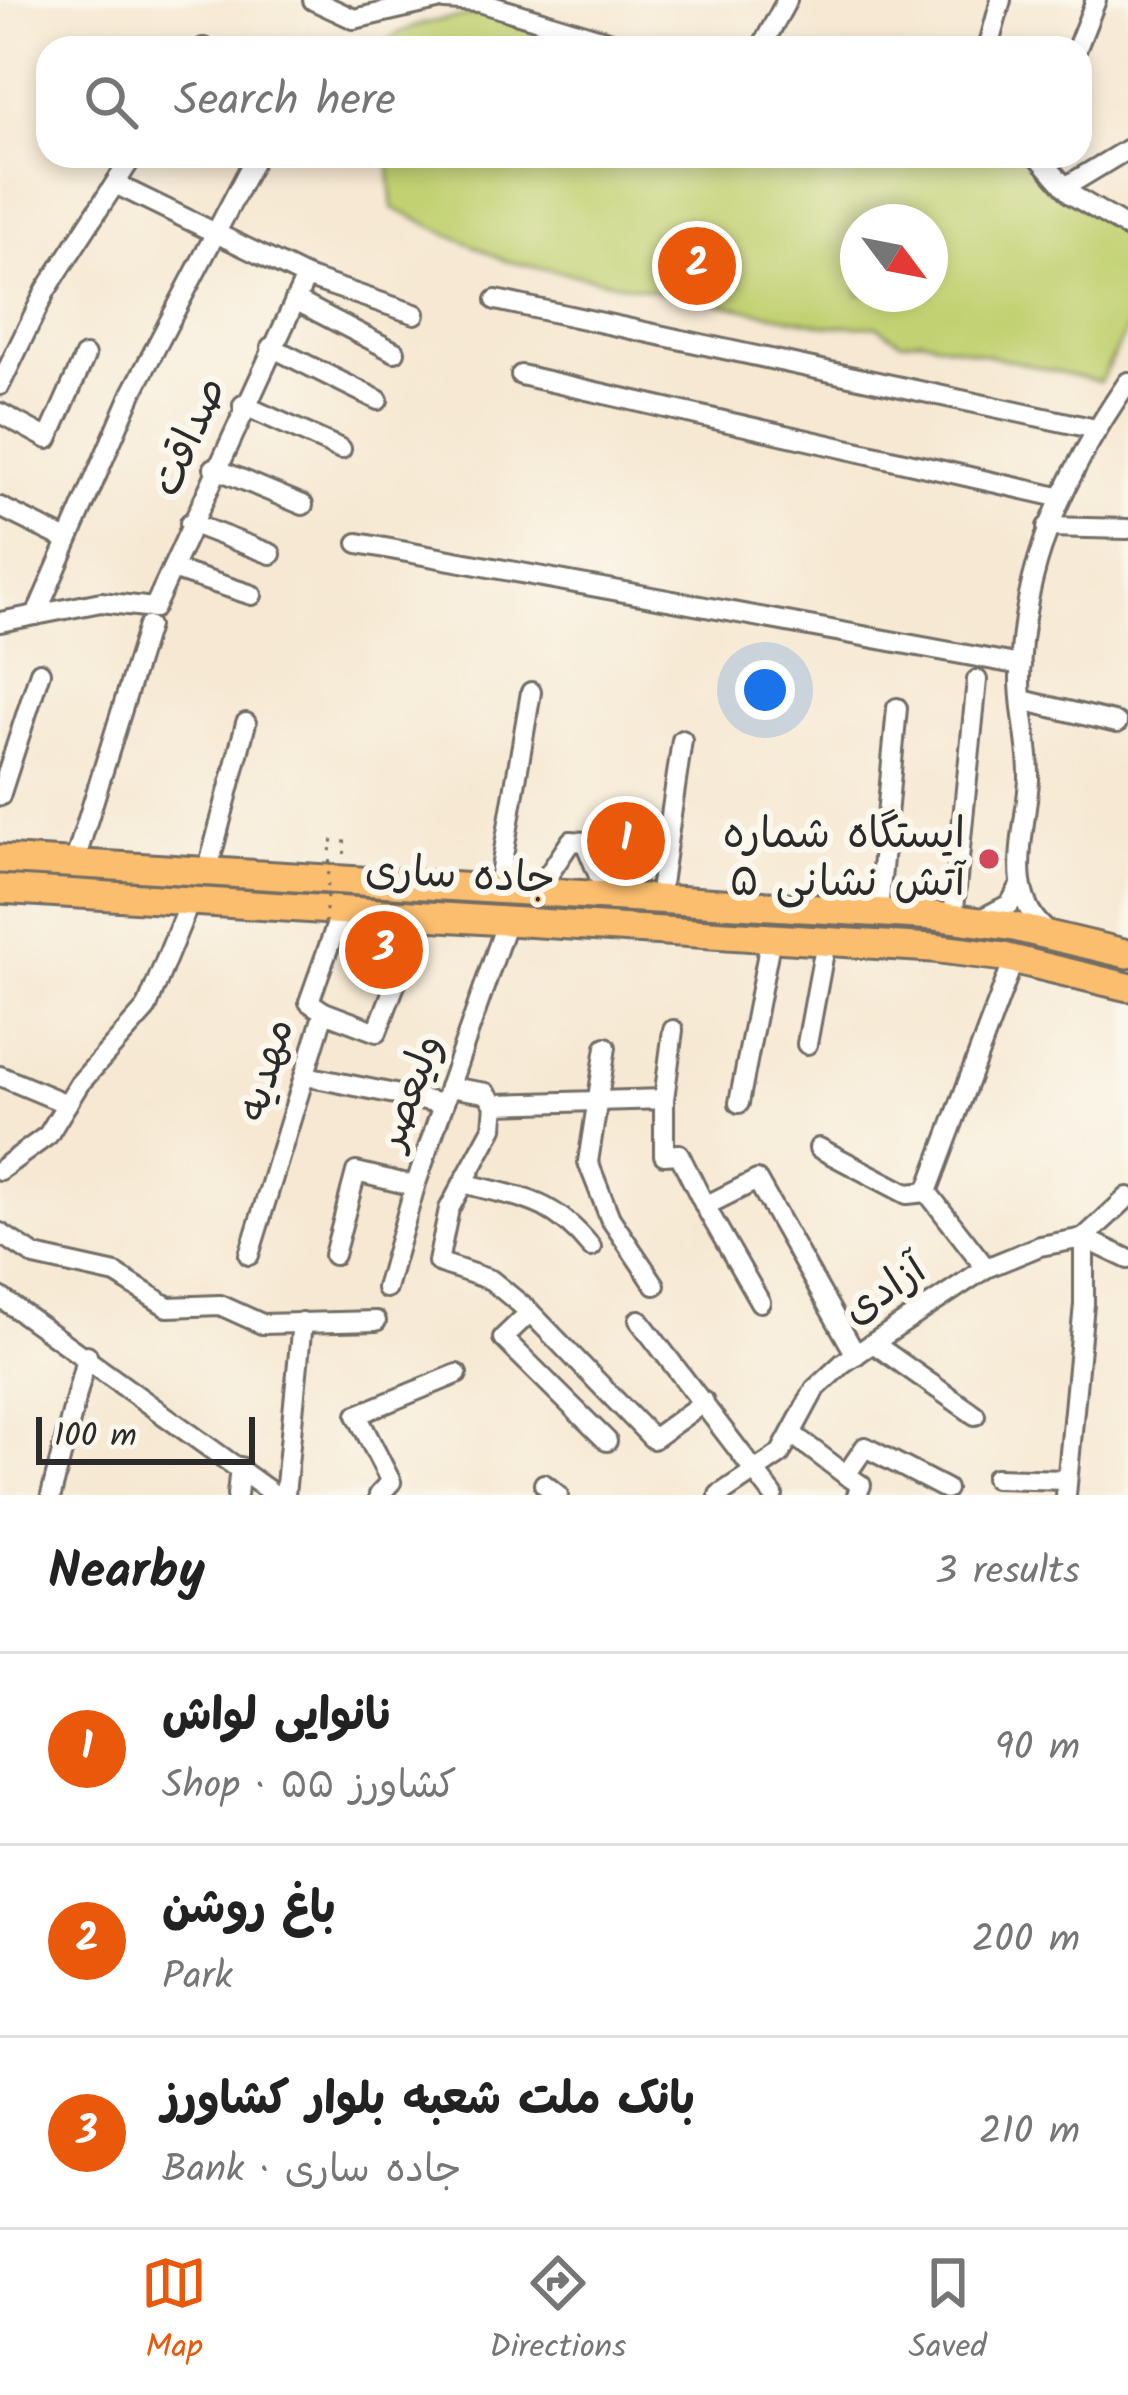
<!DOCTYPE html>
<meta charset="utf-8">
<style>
body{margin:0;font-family:Kalam,"Playpen Sans Arabic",sans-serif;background:#f6f6f6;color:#222}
.compass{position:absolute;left:840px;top:204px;width:108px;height:108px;border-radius:50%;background:#fff;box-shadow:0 6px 18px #0003;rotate:122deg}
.scale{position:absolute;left:36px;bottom:30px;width:219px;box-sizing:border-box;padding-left:12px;border:6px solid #2b2b2b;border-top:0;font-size:33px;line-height:42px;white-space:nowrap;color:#2b2b2b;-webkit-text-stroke:9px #fbf7ec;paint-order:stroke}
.you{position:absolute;left:765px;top:690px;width:42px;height:42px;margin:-30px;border:9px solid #fff;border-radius:50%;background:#1a73e8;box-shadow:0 0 0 18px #1a73e833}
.badge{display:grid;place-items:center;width:78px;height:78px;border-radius:50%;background:#ea580c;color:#fff;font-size:39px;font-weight:700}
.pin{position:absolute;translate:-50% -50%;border:6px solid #fff;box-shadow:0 3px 12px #0006}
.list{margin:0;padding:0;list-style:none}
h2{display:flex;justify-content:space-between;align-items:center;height:156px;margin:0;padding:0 48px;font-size:51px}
h2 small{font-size:39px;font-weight:400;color:#767676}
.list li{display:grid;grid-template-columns:78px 1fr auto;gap:36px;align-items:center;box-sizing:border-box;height:192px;padding:0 48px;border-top:3px solid #e0e0e0}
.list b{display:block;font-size:45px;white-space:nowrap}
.list p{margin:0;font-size:39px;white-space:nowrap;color:#767676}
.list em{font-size:39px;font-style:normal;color:#767676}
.icon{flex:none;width:66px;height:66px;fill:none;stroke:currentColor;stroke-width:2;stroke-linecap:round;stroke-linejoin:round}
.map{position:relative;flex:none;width:1128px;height:1495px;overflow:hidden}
.search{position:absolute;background:#fff;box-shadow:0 6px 18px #0003;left:36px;right:36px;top:36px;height:132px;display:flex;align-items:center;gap:30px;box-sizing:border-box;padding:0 42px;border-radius:36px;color:#767676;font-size:45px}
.sheet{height:732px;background:#fff}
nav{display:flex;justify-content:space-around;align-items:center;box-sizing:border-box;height:168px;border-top:3px solid #e0e0e0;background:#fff;font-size:33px;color:#767676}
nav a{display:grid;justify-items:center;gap:6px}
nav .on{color:#ea580c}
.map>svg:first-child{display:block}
</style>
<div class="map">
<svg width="1128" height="1495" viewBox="0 0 1128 1495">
<rect width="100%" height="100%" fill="#fbf7ec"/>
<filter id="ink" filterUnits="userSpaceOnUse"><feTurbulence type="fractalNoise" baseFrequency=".00833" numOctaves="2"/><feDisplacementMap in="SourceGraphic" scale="24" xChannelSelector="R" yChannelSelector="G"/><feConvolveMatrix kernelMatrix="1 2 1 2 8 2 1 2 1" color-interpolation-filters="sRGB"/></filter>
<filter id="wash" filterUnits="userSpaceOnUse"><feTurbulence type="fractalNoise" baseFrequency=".004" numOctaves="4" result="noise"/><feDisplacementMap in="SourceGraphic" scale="48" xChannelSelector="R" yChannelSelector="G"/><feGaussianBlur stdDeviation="2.7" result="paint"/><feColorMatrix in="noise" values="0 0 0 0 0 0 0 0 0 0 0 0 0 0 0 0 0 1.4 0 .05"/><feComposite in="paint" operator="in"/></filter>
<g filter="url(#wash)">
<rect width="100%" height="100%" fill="#f6e8d2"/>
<g fill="#c2d172" stroke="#767e4e" stroke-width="3" fill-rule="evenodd">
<path d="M485,14L601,48H380C403,21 451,19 485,14Z"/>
<path d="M388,156H1028L1048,186L1128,232V327L1100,382L921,339L901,342L877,326H829L506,261L393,208ZM858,222H930V294H858Z"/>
</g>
</g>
<g filter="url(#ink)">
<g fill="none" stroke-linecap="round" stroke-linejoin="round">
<defs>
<g id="minor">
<polyline points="313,0 354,19 437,0"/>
<polyline points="445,0 479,2 631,48"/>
<polyline points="203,48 204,48"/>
<polyline points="761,48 787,0"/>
<polyline points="988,48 1001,0"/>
<polyline points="1077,48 1096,0"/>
<polyline points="1038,156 1072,195 1128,228"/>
<polyline points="1065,187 1128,149"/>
<polyline points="306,277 415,314"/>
<polyline points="295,300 395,352"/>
<polyline points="496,300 1096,429"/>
<polyline points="271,347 378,400"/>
<polyline points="521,375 1058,497"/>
<polyline points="0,385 46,290 133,156"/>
<polyline points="243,405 341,449"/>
<polyline points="0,413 48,439 85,356"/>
<polyline points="214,468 303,505"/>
<polyline points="0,507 65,539"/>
<polyline points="190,523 271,554"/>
<polyline points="1047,527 1128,529"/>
<polyline points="358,543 1021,665"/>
<polyline points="172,569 252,595"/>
<polyline points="36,615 132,393 256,156"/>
<polyline points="0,622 101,602 154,608 306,277 115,184"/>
<polyline points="1022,700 1117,723"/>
<polyline points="0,796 40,672"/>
<polyline points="74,864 148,626"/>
<polyline points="207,873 246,723"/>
<polyline points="497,892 531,692"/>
<polyline points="536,893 571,841 585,842 599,876 617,897"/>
<polyline points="659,898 682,740"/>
<polyline points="878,912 897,708"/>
<polyline points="953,918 977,680"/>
<polyline points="977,921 1010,904 1019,888"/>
<path d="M1051,934C1001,899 1026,832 1029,780C1030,747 1020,713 1020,679C1021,567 1065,473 1128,382"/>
<polyline points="324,1012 377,1032 396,982"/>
<polyline points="807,1044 826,941"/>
<polyline points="606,1047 588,1162 610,1218 655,1285"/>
<polyline points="0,1076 67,1104"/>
<polyline points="306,1076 444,1104"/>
<polyline points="449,1087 486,1093 495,1104 664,1099 664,1155 679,1154 705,1206 757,1180 856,1355"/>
<polyline points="664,1099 673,1030"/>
<polyline points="739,1103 771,937"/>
<polyline points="495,1104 493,1128 449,1209 438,1262 491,1280 530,1312 653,1439 704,1402"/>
<polyline points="819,1148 907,1194 927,1192"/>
<polyline points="0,1170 48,1135 79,1084 146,1009 190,901"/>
<path d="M463,1183C522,1199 550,1197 591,1247"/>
<polyline points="705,1206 760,1302"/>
<polyline points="0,1233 35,1256 116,1274 168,1307 220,1305 262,1324 376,1321"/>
<polyline points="249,1255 324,1012 309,1002 341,912"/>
<polyline points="334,1255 356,1172 415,1186"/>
<polyline points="986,1268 927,1192 1014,959"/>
<polyline points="386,1288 415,1186 507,921"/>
<polyline points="0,1297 275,1495"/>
<polyline points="530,1312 503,1338 607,1441"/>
<polyline points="639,1320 773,1495"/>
<polyline points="873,1343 975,1415"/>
<polyline points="792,1434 846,1475 865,1447 946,1489"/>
<polyline points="846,1475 861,1485 857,1495"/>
<polyline points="995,1478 1067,1480"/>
<polyline points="544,1484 558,1495"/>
<polyline points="51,1495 87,1355"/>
<polyline points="237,1495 240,1467"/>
<polyline points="285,1495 302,1322"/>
<polyline points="379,1495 391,1482 357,1415 457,1374"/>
<polyline points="719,1495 780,1454 815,1389 843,1363 986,1268 1040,1246 1084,1238 1128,1197"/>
<polyline points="1066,1495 1084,1304 1084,1238 1128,1259"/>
</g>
<g id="highway">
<polyline points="0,859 935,916 1010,926 1128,954"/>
<polyline points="0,889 932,948 1004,957 1128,987"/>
</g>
</defs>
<use href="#minor" stroke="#726d65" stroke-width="24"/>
<use href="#highway" stroke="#726d65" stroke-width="33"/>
<polyline stroke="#726d65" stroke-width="3" stroke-dasharray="3 9" stroke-linecap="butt" points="331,841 346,842 344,856"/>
<use href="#minor" stroke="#fff" stroke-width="18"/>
<use href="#highway" stroke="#fbbd6e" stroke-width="27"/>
<polyline stroke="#726d65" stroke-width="3" stroke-dasharray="3 9" stroke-linecap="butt" points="325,923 331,841"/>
</g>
</g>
<circle fill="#d1495b" stroke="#fbf7ec" stroke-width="4.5" cx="989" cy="859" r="12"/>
<g text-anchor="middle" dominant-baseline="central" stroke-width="12" stroke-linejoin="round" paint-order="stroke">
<g font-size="42" fill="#2b2b2b" stroke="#fbf7ec">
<text transform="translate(190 437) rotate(-66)">صداقت</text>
<text transform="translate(460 876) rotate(3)">جاده ساری</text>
<text transform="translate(267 1070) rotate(-74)">مهدیه</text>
<text transform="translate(411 1092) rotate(-70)">ولیعصر</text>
<text transform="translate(885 1291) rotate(-34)">آزادی</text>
</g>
<g font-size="42" fill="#2b2b2b" stroke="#fbf7ec" text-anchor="end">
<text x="965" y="835">ایستگاه شماره<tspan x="965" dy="48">۵ آتش نشانی</tspan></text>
</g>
</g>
</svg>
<svg class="compass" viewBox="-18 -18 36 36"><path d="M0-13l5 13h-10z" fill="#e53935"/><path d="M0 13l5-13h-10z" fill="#767676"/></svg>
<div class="scale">100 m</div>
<div class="you"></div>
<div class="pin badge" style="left:626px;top:841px">1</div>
<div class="pin badge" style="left:697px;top:266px">2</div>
<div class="pin badge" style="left:384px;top:950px">3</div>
<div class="search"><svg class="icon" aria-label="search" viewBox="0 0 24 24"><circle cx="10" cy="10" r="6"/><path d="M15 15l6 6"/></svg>Search here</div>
</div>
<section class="sheet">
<h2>Nearby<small>3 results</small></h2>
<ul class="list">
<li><span class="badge">1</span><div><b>نانوایی لواش</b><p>Shop · کشاورز ۵۵</p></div><em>90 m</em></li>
<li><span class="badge">2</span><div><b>باغ روشن</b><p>Park</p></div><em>200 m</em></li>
<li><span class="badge">3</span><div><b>بانک ملت شعبه بلوار کشاورز</b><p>Bank · جاده ساری</p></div><em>210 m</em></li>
</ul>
</section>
<nav>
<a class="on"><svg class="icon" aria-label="map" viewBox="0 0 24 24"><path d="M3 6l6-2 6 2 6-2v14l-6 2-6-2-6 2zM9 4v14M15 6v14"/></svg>Map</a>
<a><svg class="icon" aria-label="directions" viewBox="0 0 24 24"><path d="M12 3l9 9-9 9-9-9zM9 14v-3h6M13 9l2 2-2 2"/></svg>Directions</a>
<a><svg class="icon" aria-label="saved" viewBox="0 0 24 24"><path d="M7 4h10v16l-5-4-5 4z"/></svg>Saved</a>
</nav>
